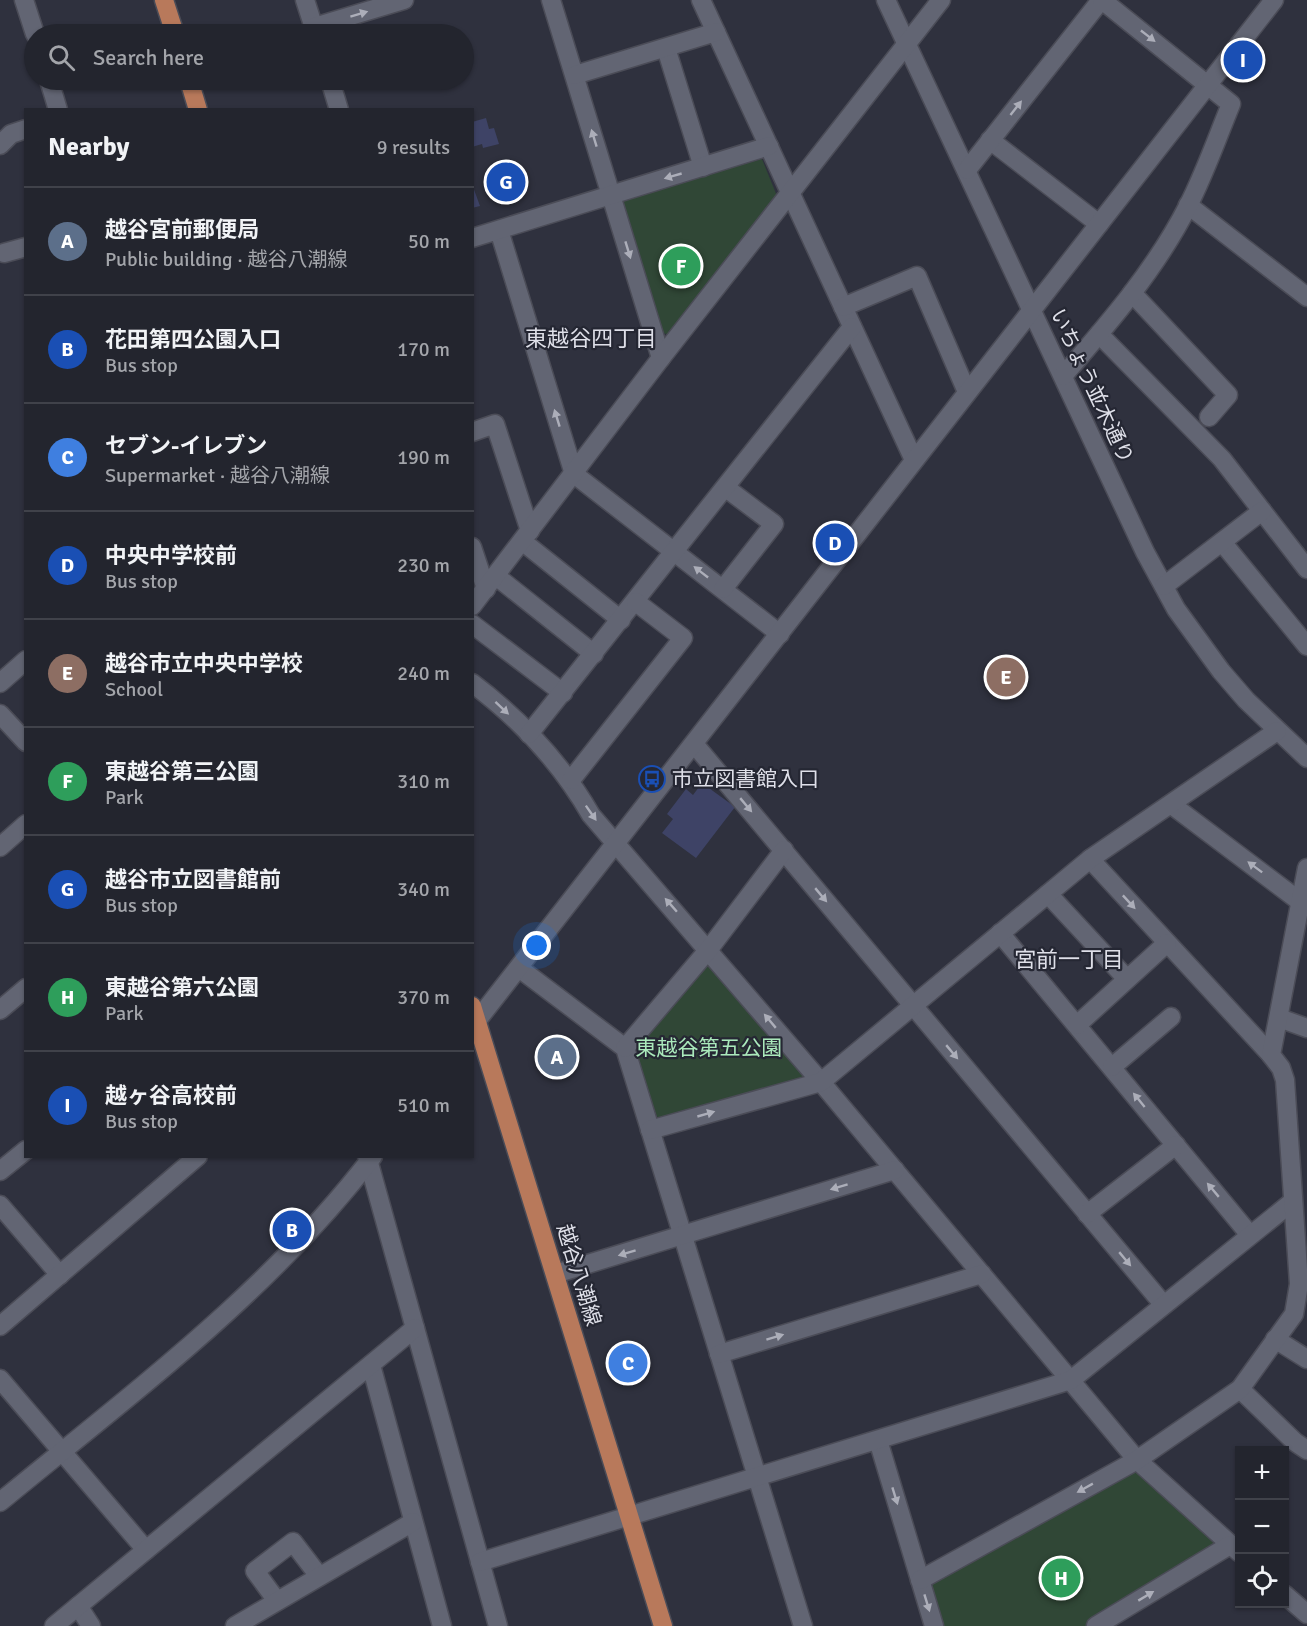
<!DOCTYPE html>
<meta charset="utf-8">
<style>
body{margin:0;font-family:Signika,"Noto Sans JP",sans-serif;background:#2b2d36;color:#f1f3f6}
.controls{position:absolute;right:18px;bottom:18px;display:grid;overflow:hidden;border-radius:0px;box-shadow:0 2px 4px #0004}
.controls button{width:54px;height:54px;display:grid;place-items:center;padding:0;border:0;border-bottom:2px solid #40424a;background:#23252e;color:#f1f3f6;font:30px sans-serif}
.you{position:absolute;left:537px;top:946px;width:21px;height:21px;margin:-15px;border:4px solid #fff;border-radius:50%;background:#1a73e8;box-shadow:0 0 0 9px #1a73e833}
.badge{display:grid;place-items:center;width:39px;height:39px;border-radius:50%;background:#0b8043;color:#fff;font-size:20px;font-weight:700}
.pin{position:absolute;translate:-50% -50%;border:3px solid #fff;box-shadow:0 2px 6px #0006}
.list{margin:0;padding:0;list-style:none}
h2{display:flex;justify-content:space-between;align-items:center;height:78px;margin:0;padding:0 24px;font-size:26px}
h2 small{font-size:20px;font-weight:400;color:#a3a5aa}
.list li{display:grid;grid-template-columns:39px 1fr auto;gap:18px;align-items:center;box-sizing:border-box;height:108px;padding:0 24px;border-top:2px solid #40424a}
.list b{display:block;font-size:22px;white-space:nowrap}
.list p{margin:0;font-size:20px;white-space:nowrap;color:#a3a5aa}
.list em{font-size:20px;font-style:normal;color:#a3a5aa}
.icon{flex:none;width:33px;height:33px;fill:none;stroke:currentColor;stroke-width:2;stroke-linecap:round;stroke-linejoin:round}
.map{position:relative;flex:none;width:1307px;height:1626px;overflow:hidden}
.search{position:absolute;background:#23252e;box-shadow:0 2px 4px #0004;left:24px;top:24px;width:450px;height:66px;display:flex;align-items:center;gap:15px;box-sizing:border-box;padding:0 21px;border-radius:33px;color:#a3a5aa;font-size:22px}
.panel{position:absolute;background:#23252e;box-shadow:0 2px 4px #0004;left:24px;top:108px;width:450px;height:1050px;border-radius:0px}
.map>svg:first-child{display:block}
</style>
<div class="map">
<svg width="1307" height="1626" viewBox="0 0 1307 1626">
<rect width="100%" height="100%" fill="#2f313e"/>
<g fill="#304736">
<polygon points="762,159 777,196 671,335 658,332 618,200"/>
<polygon points="709,959 812,1079 659,1122 633,1050"/>
<polygon points="1135,1467 1220,1546 1090,1626 939,1626 926,1582"/>
</g>
<g fill="#3e4366">
<polygon points="486,118 489,129 494,128 499,144 483,148 482,144 472,147 472,122"/>
<polygon points="472,184 480,206 472,208"/>
<polygon points="702,783 735,807 696,858 662,833 673,819 667,814 686,789 693,795"/>
</g>
<g fill="none" stroke-linecap="round" stroke-linejoin="round">
<defs>
<g id="minor">
<polyline points="24,0 35,34"/>
<polyline points="305,0 316,34"/>
<polyline points="551,0 661,358"/>
<polyline points="701,0 914,460"/>
<polyline points="886,0 1145,552 1176,609 1221,671 1246,700 1307,758"/>
<polyline points="314,27 404,0"/>
<polyline points="666,48 703,167"/>
<polyline points="575,75 716,32"/>
<polyline points="49,80 58,110"/>
<polyline points="330,80 339,110"/>
<polyline points="990,140 1099,224"/>
<polyline points="0,145 11,134 26,129"/>
<polyline points="967,170 1101,0"/>
<polyline points="1188,205 1307,297"/>
<polyline points="499,230 574,474 780,634"/>
<polyline points="472,238 769,146"/>
<polyline points="4,253 26,247"/>
<polyline points="1132,293 1228,395 1209,417"/>
<polyline points="843,307 917,276 967,392"/>
<polyline points="1099,334 1222,459 1307,569"/>
<path d="M1063,376C1109,323 1156,269 1188,206C1205,173 1217,138 1231,104L1102,0"/>
<polyline points="472,432 495,424 530,531"/>
<polyline points="522,541 621,620"/>
<polyline points="1222,542 1307,646"/>
<polyline points="472,547 486,589"/>
<polyline points="496,576 594,654"/>
<polyline points="1164,586 1262,511"/>
<polyline points="723,589 774,524 726,488"/>
<polyline points="472,606 661,358 941,0"/>
<polyline points="472,624 563,693"/>
<polyline points="0,683 26,660"/>
<path d="M472,683C520,719 561,763 591,815L821,1082L1137,1460L1240,1553"/>
<polyline points="0,714 26,742"/>
<polyline points="529,734 852,327"/>
<polyline points="695,745 1163,1304"/>
<polyline points="571,780 683,638 636,602"/>
<polyline points="1172,805 1302,903"/>
<polyline points="0,847 26,824"/>
<polyline points="1090,859 1271,1055"/>
<polyline points="1048,894 1127,979"/>
<polyline points="1000,933 1250,1235"/>
<polyline points="519,968 625,1048 803,1626"/>
<polyline points="0,1010 26,988"/>
<polyline points="1279,1018 1307,1028"/>
<polyline points="1077,1025 1167,943"/>
<polyline points="472,1027 1274,0"/>
<polyline points="625,1048 709,949 784,850"/>
<polyline points="1112,1067 1171,1017"/>
<polyline points="650,1130 821,1082 1090,859 1277,731"/>
<polyline points="367,1156 498,1626"/>
<polyline points="0,1171 26,1150"/>
<polyline points="0,1205 60,1275"/>
<polyline points="1087,1214 1176,1145"/>
<polyline points="555,1274 895,1170"/>
<polyline points="0,1326 198,1156"/>
<polyline points="1275,1339 1307,1359"/>
<polyline points="719,1354 982,1274"/>
<polyline points="371,1365 442,1626"/>
<polyline points="0,1379 146,1550"/>
<polyline points="1240,1389 1295,1442 1307,1450"/>
<polyline points="878,1440 934,1626"/>
<path d="M0,1502C131,1394 269,1292 373,1156"/>
<polyline points="480,1562 1071,1380 1292,1202"/>
<polyline points="920,1580 1137,1460 1240,1389 1294,1314 1299,1284 1285,1080 1281,1068 1271,1055 1307,868"/>
<polyline points="1284,1594 1307,1614"/>
<polyline points="277,1601 255,1571 293,1542 319,1576"/>
<polyline points="78,1606 91,1626"/>
<polyline points="54,1626 415,1328"/>
<polyline points="235,1626 413,1522"/>
<polyline points="1096,1626 1230,1545"/>
</g>
<g id="major">
<polyline points="164,0 175,34"/>
<polyline points="189,80 198,110"/>
<polyline points="472,1006 663,1626"/>
</g>
</defs>
<use href="#minor" stroke="#4b4c57" stroke-width="21"/>
<use href="#major" stroke="#4b4c57" stroke-width="21"/>
<use href="#minor" stroke="#626573" stroke-width="18"/>
<use href="#major" stroke="#b8795b" stroke-width="18"/>
</g>
<defs><path id="oneway-solid" d="M-6-.8H1V-3.2L6.5 0L1 3.2V.8H-6Z" transform="scale(1.5)"/></defs>
<g fill="#acaeb9">
<use href="#oneway-solid" transform="translate(359 14) rotate(-17)"/>
<use href="#oneway-solid" transform="translate(1148 36) rotate(38)"/>
<use href="#oneway-solid" transform="translate(1016 108) rotate(-52)"/>
<use href="#oneway-solid" transform="translate(594 138) rotate(-107)"/>
<use href="#oneway-solid" transform="translate(673 176) rotate(164)"/>
<use href="#oneway-solid" transform="translate(628 250) rotate(73)"/>
<use href="#oneway-solid" transform="translate(557 418) rotate(-107)"/>
<use href="#oneway-solid" transform="translate(701 572) rotate(-142)"/>
<use href="#oneway-solid" transform="translate(502 708) rotate(43)"/>
<use href="#oneway-solid" transform="translate(746 805) rotate(50)"/>
<use href="#oneway-solid" transform="translate(591 813) rotate(55)"/>
<use href="#oneway-solid" transform="translate(1255 867) rotate(-143)"/>
<use href="#oneway-solid" transform="translate(821 895) rotate(50)"/>
<use href="#oneway-solid" transform="translate(1129 902) rotate(47)"/>
<use href="#oneway-solid" transform="translate(671 905) rotate(-131)"/>
<use href="#oneway-solid" transform="translate(770 1021) rotate(-130)"/>
<use href="#oneway-solid" transform="translate(952 1052) rotate(50)"/>
<use href="#oneway-solid" transform="translate(1139 1100) rotate(-129)"/>
<use href="#oneway-solid" transform="translate(706 1114) rotate(-16)"/>
<use href="#oneway-solid" transform="translate(839 1187) rotate(163)"/>
<use href="#oneway-solid" transform="translate(1213 1190) rotate(-130)"/>
<use href="#oneway-solid" transform="translate(627 1253) rotate(163)"/>
<use href="#oneway-solid" transform="translate(1125 1259) rotate(50)"/>
<use href="#oneway-solid" transform="translate(775 1337) rotate(-17)"/>
<use href="#oneway-solid" transform="translate(1085 1488) rotate(151)"/>
<use href="#oneway-solid" transform="translate(895 1496) rotate(73)"/>
<use href="#oneway-solid" transform="translate(1146 1596) rotate(-31)"/>
<use href="#oneway-solid" transform="translate(927 1603) rotate(73)"/>
</g>
<defs>
<symbol id="bus-ring" viewBox="-11 -11 22 22"><circle r="9.5" fill="#252733" stroke="#1a4fb4" stroke-width="1.5"/><path d="M-5-6H5V4H4V6H2V4H-2V6H-4V4H-5ZM-3.5-4V0h7V-4ZM-3.5 1.2v1.5H-2V1.2ZM2 1.2v1.5H3.5V1.2Z" fill="#1a4fb4"/></symbol>
</defs>
<g fill-rule="evenodd">
<use href="#bus-ring" x="637" y="764" width="30" height="30"/>
</g>
<g text-anchor="middle" dominant-baseline="central" stroke-width="4.5" stroke-linejoin="round" paint-order="stroke">
<g font-size="21" fill="#dedfe8" stroke="#252733">
<text transform="translate(1092 386) rotate(65)">いちょう並木通り</text>
<text transform="translate(579 1275) rotate(73)">越谷八潮線</text>
</g>
<g font-size="21" fill="#dedfe8" stroke="#252733" text-anchor="start">
<text x="672" y="779">市立図書館入口</text>
</g>
<g font-size="21" fill="#aae9bb" stroke="#252733">
<text x="709" y="1048">東越谷第五公園</text>
</g>
<g font-size="22" fill="#dedfe8" stroke="#252733">
<text x="591" y="338">東越谷四丁目</text>
<text x="1069" y="959">宮前一丁目</text>
</g>
</g>
</svg>
<div class="controls">
<button>+</button>
<button>−</button>
<button><svg class="icon" aria-label="locate" viewBox="0 0 24 24"><circle cx="12" cy="12" r="6"/><path d="M12 2v4M12 18v4M2 12h4M18 12h4"/></svg></button>
</div>
<div class="you"></div>
<div class="pin badge" style="left:557px;top:1057px;background:#5c6f8a">A</div>
<div class="pin badge" style="left:292px;top:1230px;background:#1a4fb4">B</div>
<div class="pin badge" style="left:628px;top:1363px;background:#3f7fe0">C</div>
<div class="pin badge" style="left:835px;top:543px;background:#1a4fb4">D</div>
<div class="pin badge" style="left:1006px;top:677px;background:#8d6e63">E</div>
<div class="pin badge" style="left:681px;top:266px;background:#2e9e5b">F</div>
<div class="pin badge" style="left:506px;top:182px;background:#1a4fb4">G</div>
<div class="pin badge" style="left:1061px;top:1578px;background:#2e9e5b">H</div>
<div class="pin badge" style="left:1243px;top:60px;background:#1a4fb4">I</div>
<div class="search"><svg class="icon" aria-label="search" viewBox="0 0 24 24"><circle cx="10" cy="10" r="6"/><path d="M15 15l6 6"/></svg>Search here</div>
<section class="panel">
<h2>Nearby<small>9 results</small></h2>
<ul class="list">
<li><span class="badge" style="background:#5c6f8a">A</span><div><b>越谷宮前郵便局</b><p>Public building · 越谷八潮線</p></div><em>50 m</em></li>
<li><span class="badge" style="background:#1a4fb4">B</span><div><b>花田第四公園入口</b><p>Bus stop</p></div><em>170 m</em></li>
<li><span class="badge" style="background:#3f7fe0">C</span><div><b>セブン-イレブン</b><p>Supermarket · 越谷八潮線</p></div><em>190 m</em></li>
<li><span class="badge" style="background:#1a4fb4">D</span><div><b>中央中学校前</b><p>Bus stop</p></div><em>230 m</em></li>
<li><span class="badge" style="background:#8d6e63">E</span><div><b>越谷市立中央中学校</b><p>School</p></div><em>240 m</em></li>
<li><span class="badge" style="background:#2e9e5b">F</span><div><b>東越谷第三公園</b><p>Park</p></div><em>310 m</em></li>
<li><span class="badge" style="background:#1a4fb4">G</span><div><b>越谷市立図書館前</b><p>Bus stop</p></div><em>340 m</em></li>
<li><span class="badge" style="background:#2e9e5b">H</span><div><b>東越谷第六公園</b><p>Park</p></div><em>370 m</em></li>
<li><span class="badge" style="background:#1a4fb4">I</span><div><b>越ヶ谷高校前</b><p>Bus stop</p></div><em>510 m</em></li>
</ul>
</section>
</div>
